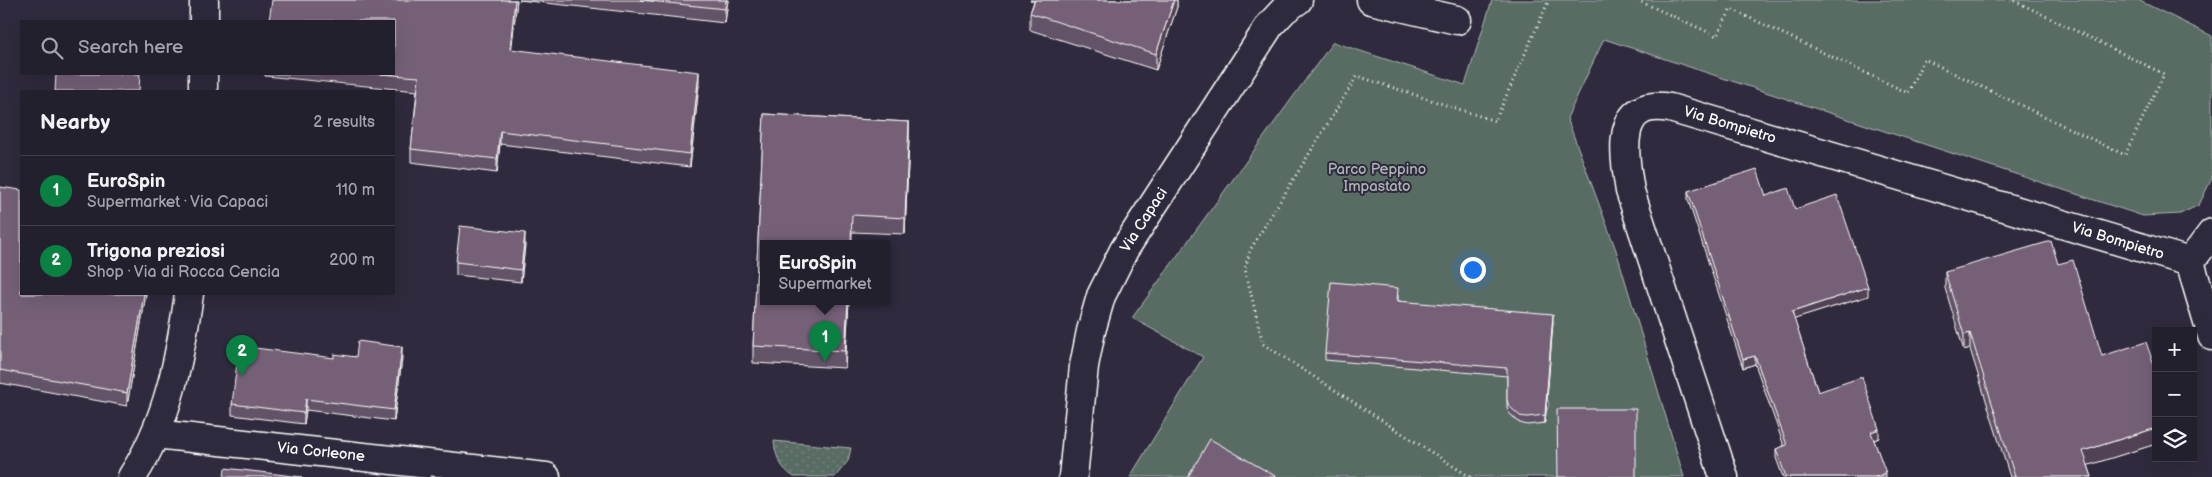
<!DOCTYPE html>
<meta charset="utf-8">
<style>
body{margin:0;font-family:"Balsamiq Sans",sans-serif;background:#2b2836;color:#f1f3f6}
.controls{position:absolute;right:15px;bottom:15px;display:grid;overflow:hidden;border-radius:0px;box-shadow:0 5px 20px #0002}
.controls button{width:45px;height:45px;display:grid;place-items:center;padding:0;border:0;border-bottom:1px solid #403e4a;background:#23202e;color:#f1f3f6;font:25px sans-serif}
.you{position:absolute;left:1472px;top:269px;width:18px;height:18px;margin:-12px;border:4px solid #fff;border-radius:50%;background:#1a73e8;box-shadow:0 0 0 8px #1a73e833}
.badge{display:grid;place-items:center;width:32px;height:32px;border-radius:50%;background:#0b8043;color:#fff;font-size:16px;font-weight:700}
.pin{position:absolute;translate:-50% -41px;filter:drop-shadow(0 1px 2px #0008)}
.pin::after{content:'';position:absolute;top:26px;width:18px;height:15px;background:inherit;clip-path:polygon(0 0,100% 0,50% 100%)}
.popup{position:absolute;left:760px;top:240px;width:130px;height:65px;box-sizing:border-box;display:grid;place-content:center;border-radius:0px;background:#23202e;filter:drop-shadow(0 1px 4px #0005);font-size:16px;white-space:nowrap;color:#a3a3aa}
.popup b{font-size:19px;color:#f1f3f6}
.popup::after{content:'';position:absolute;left:50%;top:100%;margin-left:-10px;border:10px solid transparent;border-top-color:#23202e}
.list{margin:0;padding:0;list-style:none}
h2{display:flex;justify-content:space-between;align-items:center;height:65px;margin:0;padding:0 20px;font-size:21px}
h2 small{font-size:16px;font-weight:400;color:#a3a3aa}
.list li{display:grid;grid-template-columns:32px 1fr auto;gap:15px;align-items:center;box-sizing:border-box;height:70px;padding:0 20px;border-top:1px solid #403e4a}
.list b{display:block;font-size:19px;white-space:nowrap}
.list p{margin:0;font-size:16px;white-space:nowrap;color:#a3a3aa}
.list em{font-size:16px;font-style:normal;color:#a3a3aa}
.icon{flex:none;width:28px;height:28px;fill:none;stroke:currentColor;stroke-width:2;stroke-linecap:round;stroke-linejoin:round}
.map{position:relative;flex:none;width:2212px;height:477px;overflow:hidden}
.search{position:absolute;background:#23202e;box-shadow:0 5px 20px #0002;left:20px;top:20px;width:375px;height:55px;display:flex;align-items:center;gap:12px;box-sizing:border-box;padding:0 18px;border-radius:0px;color:#a3a3aa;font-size:19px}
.panel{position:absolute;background:#23202e;box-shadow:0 5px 20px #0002;left:20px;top:90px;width:375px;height:205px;border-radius:0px}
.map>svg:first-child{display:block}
</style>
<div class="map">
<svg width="2212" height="477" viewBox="0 0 2212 477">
<defs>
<pattern id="grass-dots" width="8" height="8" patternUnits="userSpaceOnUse" patternTransform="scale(1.25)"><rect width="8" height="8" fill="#596c64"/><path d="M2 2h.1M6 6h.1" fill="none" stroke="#72827b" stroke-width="1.8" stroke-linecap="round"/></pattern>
</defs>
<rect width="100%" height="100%" fill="#2f2a3d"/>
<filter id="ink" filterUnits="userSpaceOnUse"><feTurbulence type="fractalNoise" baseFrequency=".02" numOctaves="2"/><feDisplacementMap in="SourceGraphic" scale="10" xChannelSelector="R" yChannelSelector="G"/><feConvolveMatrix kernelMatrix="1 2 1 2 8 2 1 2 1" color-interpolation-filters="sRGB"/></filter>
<g filter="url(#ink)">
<path fill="url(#grass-dots)" stroke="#acb6b2" d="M774,441L851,448L848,461L835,477H794C781,469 775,456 774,441Z"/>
<path fill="#596c64" stroke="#acb6b2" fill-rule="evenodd" d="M1492,0H2138L2212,36V178L2199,205L2180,214L2143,216L1604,39L1567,118L1616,250L1684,477H1130L1203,357L1132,318L1333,42L1465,85ZM1545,391L1549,404L1545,416L1519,423L1509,413L1507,400Z"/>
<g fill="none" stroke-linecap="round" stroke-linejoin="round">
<defs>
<g id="minor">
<polyline points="1371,0 1457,20"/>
<polyline points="2212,233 2190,262 2212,336"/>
<polyline points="155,434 546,477"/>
<polyline points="1073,477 1084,366 1091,331 1101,296 1124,250 1270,25 1284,10 1298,0"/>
<path d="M1724,477L1630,191C1624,154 1614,98 1670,108L2190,262"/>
</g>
<g id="secondary">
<polyline points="204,21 204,0"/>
<polyline points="203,91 203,74"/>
<path d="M132,477C168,422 180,358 189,294"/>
</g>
</defs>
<use href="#minor" stroke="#fff" stroke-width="31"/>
<use href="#secondary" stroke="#fff" stroke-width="31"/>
<g stroke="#fff" stroke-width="3" stroke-dasharray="1 4" stroke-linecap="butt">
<polyline points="1637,0 1717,36 1731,9 1908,93 1924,59 2125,155 2164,74 2013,0"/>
<polyline points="1470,477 1263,344 1245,269 1250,250 1357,76 1495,121 1549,0"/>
</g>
<use href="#minor" stroke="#2f2a3d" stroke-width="28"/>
<use href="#secondary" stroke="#2f2a3d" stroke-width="28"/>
</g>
<g fill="#645367" stroke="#fff">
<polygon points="272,0 517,0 511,50 699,85 690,167 500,144 497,173 411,162 411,149 417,91 265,76 265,74 394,74"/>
<polygon points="519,0 728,0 725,23"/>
<polygon points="1030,0 1177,0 1177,7 1156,70 1030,30 1030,13 1034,1"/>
<polygon points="764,114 909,122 909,139 905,234 852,232 852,243 764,243 764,301 849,301 845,368 753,363 753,346"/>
<polygon points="0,187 146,294 127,406 0,383"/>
<polygon points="1688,191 1766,196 1795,209 1868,296 1794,319 1818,392 1879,438 1874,440 1886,477 1783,477 1776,458 1776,449 1784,446 1755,364 1743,368 1688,200"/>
<polygon points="525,245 521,282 456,275 456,262"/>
<polygon points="2058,264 2102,356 2156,371 2156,444 2088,465 2092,477 2010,477 1970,349 1964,351 1945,288 1945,272"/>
<polygon points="1398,295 1398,301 1553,322 1545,423 1527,425 1520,423 1509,413 1507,407 1507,376 1325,360 1325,353"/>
<polygon points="356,357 402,358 394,421 306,410 304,424 232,415 232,404 334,358"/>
</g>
<g fill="#514354" stroke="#fff">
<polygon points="515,0 517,0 510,63 510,49"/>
<polygon points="726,0 728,0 725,23 725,9"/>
<polygon points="1174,0 1177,0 1177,7 1156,70 1156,54"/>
<polygon points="699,72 699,85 690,167 690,154"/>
<polygon points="909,122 909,139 905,234 905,218"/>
<polygon points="500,131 500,144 497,173 497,159"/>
<polygon points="525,233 525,245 521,282 521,270"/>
<polygon points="1868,287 1868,296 1792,320 1792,312"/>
<polygon points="144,294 146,294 127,406 127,393"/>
<polygon points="848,301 849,301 845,368 845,351"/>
<polygon points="1553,314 1553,322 1545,423 1545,415"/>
<polygon points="1970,333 1970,349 1964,351 1964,335"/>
<polygon points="402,347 402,358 394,421 394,410"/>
<polygon points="1755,356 1755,364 1743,368 1743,359"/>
<polygon points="306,399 306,410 304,424 304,413"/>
<polygon points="2156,428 2156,444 2083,467 2083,451"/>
<polygon points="1879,429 1879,438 1871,441 1871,432"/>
<polygon points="1886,473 1886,477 1875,477"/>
</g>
<g fill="#746078" stroke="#fff">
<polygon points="272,0 515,0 510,49 699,72 690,154 500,131 497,159 411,149 419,77 381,74 394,74 394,21 269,21"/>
<polygon points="640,0 726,0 725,9"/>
<polygon points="1035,0 1174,0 1156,54 1030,13"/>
<polygon points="56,74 140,74 139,91 55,91"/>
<polygon points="764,114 909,122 905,218 852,215 851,243 764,243 764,301 848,301 845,351 753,346"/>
<polygon points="1757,169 1766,196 1788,188 1795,209 1837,195 1868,287 1792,312 1818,392 1862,377 1879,429 1871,432 1886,473 1875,477 1786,477 1776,449 1787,445 1755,356 1743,359 1688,191"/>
<polygon points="0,187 21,190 21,294 144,294 127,393 0,370"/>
<polygon points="460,226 525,233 521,270 456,262"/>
<polygon points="2051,241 2058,264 2073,260 2102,356 2146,342 2156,371 2156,428 2083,451 2092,477 2015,477 1970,333 1964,335 1945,272"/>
<polygon points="1331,282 1398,288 1397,301 1553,314 1545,415 1527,417 1520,416 1509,406 1507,400 1507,368 1325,353"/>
<polygon points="358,341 402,347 394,410 306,399 304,413 232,404 239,346 334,358 334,354 356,357"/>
<polygon points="1557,409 1636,409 1636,477 1558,477"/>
<polygon points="1210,439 1277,477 1188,477"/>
<polygon points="225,468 302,477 224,477"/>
<polygon points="431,476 442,477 431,477"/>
</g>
</g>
<g text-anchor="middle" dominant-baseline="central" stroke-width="4" stroke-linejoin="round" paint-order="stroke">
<g font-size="15" fill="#fff" stroke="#2f2a3d">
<text transform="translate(1730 125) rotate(17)">Via Bompietro</text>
<text transform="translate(1144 220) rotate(-57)">Via Capaci</text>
<text transform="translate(2118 241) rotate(17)">Via Bompietro</text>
<text transform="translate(321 452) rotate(6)">Via Corleone</text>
</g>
<g font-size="15" fill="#acb6b2" stroke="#2f2a3d">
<text x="1377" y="169">Parco Peppino<tspan x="1377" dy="17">Impastato</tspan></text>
</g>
</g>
</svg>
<div class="controls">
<button>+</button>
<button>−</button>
<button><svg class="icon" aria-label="layers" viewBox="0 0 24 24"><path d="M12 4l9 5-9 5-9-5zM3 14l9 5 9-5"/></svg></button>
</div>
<div class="you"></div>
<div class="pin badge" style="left:825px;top:362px">1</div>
<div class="popup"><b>EuroSpin</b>Supermarket</div>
<div class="pin badge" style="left:242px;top:376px">2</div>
<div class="search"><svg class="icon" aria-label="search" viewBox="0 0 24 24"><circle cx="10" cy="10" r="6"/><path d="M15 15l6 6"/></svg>Search here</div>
<section class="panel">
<h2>Nearby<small>2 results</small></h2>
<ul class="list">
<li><span class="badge">1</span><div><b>EuroSpin</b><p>Supermarket · Via Capaci</p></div><em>110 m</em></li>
<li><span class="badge">2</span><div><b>Trigona preziosi</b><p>Shop · Via di Rocca Cencia</p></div><em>200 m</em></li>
</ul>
</section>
</div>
